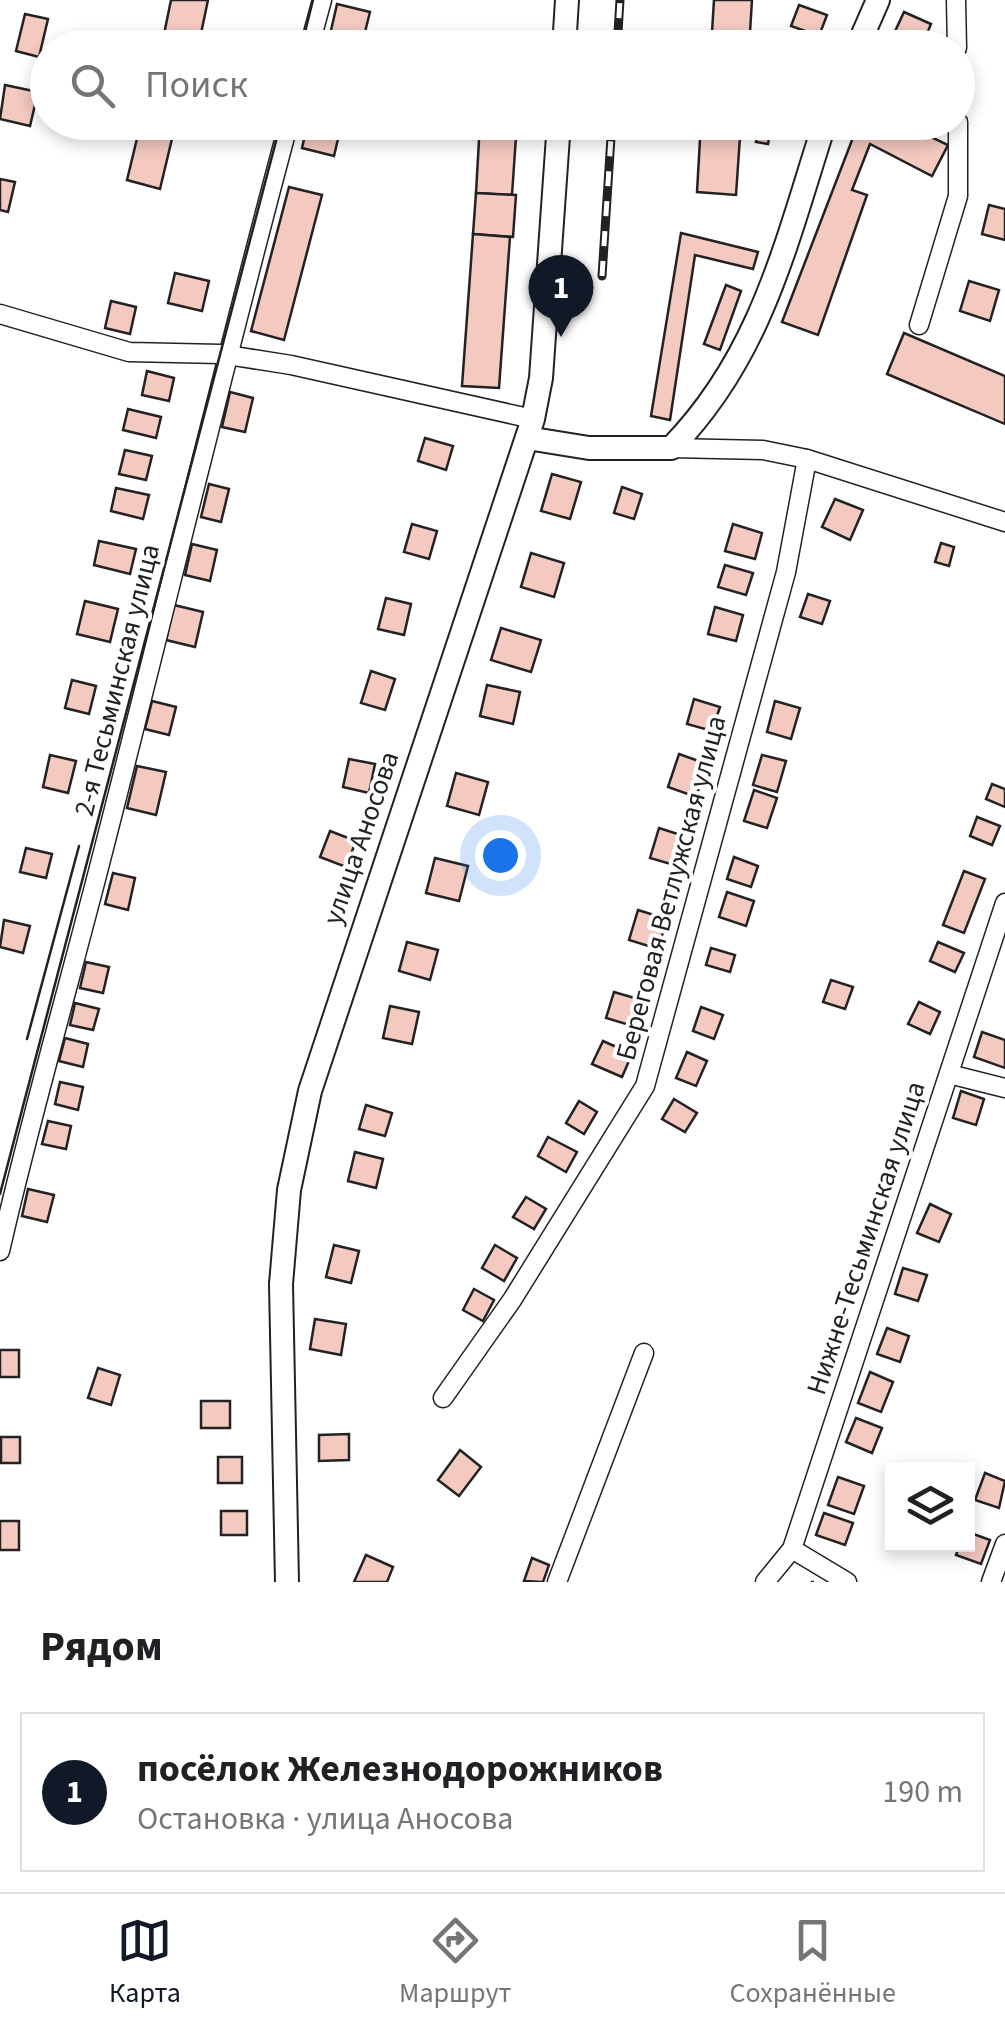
<!DOCTYPE html>
<html lang="ru">
<meta charset="utf-8">
<style>
body{margin:0;font-family:"Source Sans 3",sans-serif;background:#f2f2f2;color:#202124}
.controls{position:absolute;right:30px;bottom:30px;display:grid;overflow:hidden;border-radius:0px;box-shadow:0 5px 15px #0003}
.controls button{width:90px;height:90px;display:grid;place-items:center;padding:0;border:0;border-bottom:2px solid #e0e0e0;background:#fff;color:#202124;font:50px sans-serif}
.you{position:absolute;left:500px;top:855px;width:35px;height:35px;margin:-25px;border:8px solid #fff;border-radius:50%;background:#1a73e8;box-shadow:0 0 0 15px #1a73e833}
.badge{display:grid;place-items:center;width:65px;height:65px;border-radius:50%;background:#111827;color:#fff;font-size:32px;font-weight:700}
.pin{position:absolute;translate:-50% -82px;filter:drop-shadow(0 2px 5px #0008)}
.pin::after{content:'';position:absolute;top:52px;width:35px;height:30px;background:inherit;clip-path:polygon(0 0,100% 0,50% 100%)}
.list{margin:0;padding:0;list-style:none}
h2{display:flex;justify-content:space-between;align-items:center;height:130px;margin:0;padding:0 40px;font-size:42px}
h2 small{font-size:32px;font-weight:400;color:#757577}
.list li{display:grid;grid-template-columns:65px 1fr auto;gap:30px;align-items:center;box-sizing:border-box;height:160px;margin:0 20px 20px;padding:0 20px;border:2px solid #e0e0e0;border-radius:0px}
.list b{display:block;font-size:38px;white-space:nowrap}
.list p{margin:0;font-size:32px;white-space:nowrap;color:#757577}
.list em{font-size:32px;font-style:normal;color:#757577}
.icon{flex:none;width:55px;height:55px;fill:none;stroke:currentColor;stroke-width:2;stroke-linecap:round;stroke-linejoin:round}
.map{position:relative;flex:none;width:1005px;height:1582px;overflow:hidden}
.search{position:absolute;background:#fff;box-shadow:0 5px 15px #0003;left:30px;right:30px;top:30px;height:110px;display:flex;align-items:center;gap:25px;box-sizing:border-box;padding:0 35px;border-radius:55px;color:#757577;font-size:38px}
.sheet{height:310px;background:#fff}
nav{display:flex;justify-content:space-around;align-items:center;box-sizing:border-box;height:140px;border-top:2px solid #e0e0e0;background:#fff;font-size:28px;color:#757577}
nav a{display:grid;justify-items:center;gap:5px}
nav .on{color:#111827}
.map>svg:first-child{display:block}
</style>
<div class="map">
<svg width="1005" height="1582" viewBox="0 0 1005 1582">
<rect width="100%" height="100%" fill="#fff"/>
<g fill="#f3c9c0" stroke="#222" stroke-width="2.5">
<polygon points="171,0 208,0 198,48 162,44"/>
<polygon points="714,0 752,0 749,48 711,48"/>
<polygon points="337,4 370,12 361,48 327,48"/>
<polygon points="799,5 827,15 819,36 791,26"/>
<polygon points="904,12 931,24 921,48 891,40"/>
<polygon points="25,14 48,19 39,57 16,51"/>
<polygon points="486,39 522,42 522,48 486,48"/>
<polygon points="5,85 38,92 30,126 0,119"/>
<polygon points="141,122 176,122 160,189 127,180"/>
<polygon points="308,122 342,122 334,156 302,148"/>
<polygon points="480,122 517,122 512,195 476,193"/>
<polygon points="701,122 741,122 736,195 697,192"/>
<polygon points="759,122 772,122 768,144 756,142"/>
<polygon points="859,122 900,122 948,145 932,176 870,144 852,190 867,195 818,335 782,322"/>
<polygon points="0,179 15,182 8,212 0,210"/>
<polygon points="289,187 322,195 284,340 251,331"/>
<polygon points="476,193 516,195 513,237 473,234"/>
<polygon points="989,205 1005,209 1005,240 982,234"/>
<polygon points="681,233 758,252 753,269 695,255 670,420 651,416"/>
<polygon points="473,234 510,237 499,388 462,386"/>
<polygon points="175,273 209,281 202,311 168,303"/>
<polygon points="969,281 999,290 990,321 960,311"/>
<polygon points="726,285 741,291 720,350 704,344"/>
<polygon points="111,301 136,307 130,334 105,328"/>
<polygon points="904,333 1005,376 1005,424 887,374"/>
<polygon points="147,371 174,378 169,401 142,395"/>
<polygon points="230,392 253,398 245,432 222,427"/>
<polygon points="128,409 161,417 156,438 123,430"/>
<polygon points="425,438 453,446 446,470 418,461"/>
<polygon points="125,450 152,456 146,480 119,474"/>
<polygon points="552,474 581,482 570,519 541,511"/>
<polygon points="209,484 229,489 221,522 201,517"/>
<polygon points="622,487 642,494 634,519 614,513"/>
<polygon points="116,488 149,495 143,519 111,511"/>
<polygon points="835,499 863,510 850,540 822,527"/>
<polygon points="412,524 437,531 429,559 404,552"/>
<polygon points="733,524 762,533 755,559 725,551"/>
<polygon points="99,541 136,549 130,574 94,565"/>
<polygon points="941,543 954,547 949,566 935,562"/>
<polygon points="192,544 217,550 210,581 185,575"/>
<polygon points="531,553 564,563 554,597 521,587"/>
<polygon points="725,565 753,573 746,595 718,587"/>
<polygon points="808,594 830,601 822,624 800,617"/>
<polygon points="386,598 411,604 404,635 378,629"/>
<polygon points="85,601 118,609 110,642 77,634"/>
<polygon points="174,605 203,612 195,647 166,640"/>
<polygon points="715,607 743,615 736,641 708,634"/>
<polygon points="501,628 541,640 531,672 491,660"/>
<polygon points="371,671 395,679 385,710 361,703"/>
<polygon points="72,680 96,686 89,714 65,708"/>
<polygon points="487,685 520,692 513,724 480,716"/>
<polygon points="694,699 720,707 712,731 687,724"/>
<polygon points="152,701 176,707 169,735 145,729"/>
<polygon points="775,701 800,708 791,739 767,732"/>
<polygon points="679,754 707,764 696,797 668,787"/>
<polygon points="50,755 76,761 68,793 43,787"/>
<polygon points="762,755 786,761 777,792 753,785"/>
<polygon points="349,759 375,764 369,793 343,787"/>
<polygon points="137,766 166,772 156,815 127,808"/>
<polygon points="456,773 488,782 479,815 447,806"/>
<polygon points="992,784 1005,789 1005,807 986,799"/>
<polygon points="754,790 777,798 767,828 744,821"/>
<polygon points="977,817 1000,826 992,845 970,836"/>
<polygon points="659,828 684,836 674,865 650,858"/>
<polygon points="330,831 356,841 346,867 320,857"/>
<polygon points="26,848 52,854 46,878 20,872"/>
<polygon points="734,857 758,866 751,887 727,879"/>
<polygon points="435,858 468,866 459,901 426,893"/>
<polygon points="964,871 985,879 964,933 943,925"/>
<polygon points="113,873 135,878 128,910 105,904"/>
<polygon points="727,892 754,901 746,926 719,917"/>
<polygon points="638,910 667,919 658,949 629,940"/>
<polygon points="4,920 30,926 23,953 0,947"/>
<polygon points="407,942 438,950 430,980 399,971"/>
<polygon points="938,942 964,953 955,972 930,961"/>
<polygon points="711,948 735,955 730,972 706,965"/>
<polygon points="86,962 109,967 103,993 80,988"/>
<polygon points="831,980 853,987 845,1009 823,1002"/>
<polygon points="614,992 645,1001 636,1027 606,1018"/>
<polygon points="919,1002 940,1012 930,1034 908,1024"/>
<polygon points="75,1003 99,1009 93,1030 70,1025"/>
<polygon points="390,1006 419,1012 412,1044 383,1038"/>
<polygon points="701,1007 723,1015 714,1039 693,1031"/>
<polygon points="982,1032 1005,1040 1005,1068 974,1057"/>
<polygon points="65,1038 88,1044 83,1067 59,1061"/>
<polygon points="603,1041 632,1054 622,1077 592,1064"/>
<polygon points="687,1052 707,1061 696,1086 676,1078"/>
<polygon points="60,1082 83,1087 78,1110 55,1104"/>
<polygon points="961,1091 984,1099 976,1125 953,1118"/>
<polygon points="674,1099 697,1113 685,1132 662,1119"/>
<polygon points="579,1101 597,1112 584,1134 566,1123"/>
<polygon points="366,1105 392,1113 385,1136 359,1129"/>
<polygon points="48,1121 71,1126 66,1149 42,1144"/>
<polygon points="548,1137 577,1152 566,1172 538,1156"/>
<polygon points="355,1152 383,1159 376,1188 348,1181"/>
<polygon points="28,1189 54,1195 47,1222 22,1216"/>
<polygon points="526,1197 546,1209 534,1229 513,1217"/>
<polygon points="930,1204 951,1214 939,1242 917,1233"/>
<polygon points="334,1245 359,1251 351,1283 326,1277"/>
<polygon points="495,1245 517,1258 504,1281 482,1268"/>
<polygon points="903,1268 927,1275 918,1301 895,1294"/>
<polygon points="474,1289 494,1300 483,1321 463,1310"/>
<polygon points="315,1319 346,1324 341,1355 310,1349"/>
<polygon points="887,1328 909,1336 900,1362 877,1354"/>
<rect x="0" y="1350" width="19" height="27"/>
<polygon points="98,1368 120,1375 111,1405 88,1398"/>
<polygon points="870,1372 893,1382 881,1412 858,1403"/>
<rect x="201" y="1401" width="29" height="27"/>
<polygon points="856,1418 882,1428 872,1453 846,1442"/>
<polygon points="349,1434 349,1460 319,1461 319,1435"/>
<rect x="1" y="1437" width="19" height="26"/>
<polygon points="460,1450 481,1467 459,1496 438,1480"/>
<rect x="218" y="1457" width="24" height="26"/>
<polygon points="985,1473 1005,1481 999,1508 975,1500"/>
<polygon points="838,1477 864,1486 854,1514 828,1505"/>
<rect x="221" y="1511" width="26" height="24"/>
<polygon points="824,1513 853,1523 845,1545 816,1535"/>
<rect x="0" y="1521" width="19" height="29"/>
<polygon points="968,1532 990,1540 981,1564 956,1555 960,1544 968,1544"/>
<polygon points="366,1555 393,1567 387,1582 354,1582"/>
<polygon points="532,1558 549,1565 543,1582 524,1581"/>
</g>
<g fill="none" stroke-linecap="round" stroke-linejoin="round">
<defs>
<g id="street">
<polyline points="956,0 957,48"/>
<polyline points="309,48 322,0"/>
<polyline points="0,314 129,352 221,354 291,365 533,419"/>
<polyline points="919,325 958,196 958,122"/>
<polyline points="671,448 763,450 807,459 1005,522"/>
<polyline points="949,1074 1005,1088"/>
<path d="M0,1251C31,1115 70,982 104,848C166,606 224,364 289,122"/>
<polyline points="443,1398 512,1300 645,1086 786,572 807,459"/>
<polyline points="792,1549 847,1582"/>
<polyline points="557,1582 644,1353"/>
<polyline points="765,1582 792,1549 1005,903"/>
<polyline points="991,1582 1005,1544"/>
</g>
<g id="secondary">
<polyline points="564,48 567,0"/>
<polyline points="857,48 878,0"/>
<path d="M527,438L589,448H671C762,355 786,242 825,122"/>
<polyline points="287,1582 281,1284 289,1190 310,1091 533,419 541,378 559,122"/>
</g>
</defs>
<use href="#street" stroke="#222" stroke-width="21"/>
<use href="#secondary" stroke="#222" stroke-width="26"/>
<use href="#street" stroke="#fff" stroke-width="18"/>
<use href="#secondary" stroke="#fff" stroke-width="22"/>
<g stroke="#222" stroke-width="2.5">
<polyline points="301,48 313,0"/>
<polyline points="27,1039 79,846"/>
<polyline points="0,1194 281,122"/>
</g>
<defs>
<g id="rail">
<polyline points="617,48 620,0"/>
<polyline points="602,276 612,122"/>
</g>
</defs>
<use href="#rail" stroke="#222" stroke-width="9"/>
<use href="#rail" stroke="#fff" stroke-width="5" stroke-dasharray="15" stroke-linecap="butt"/>
<polyline stroke="#222" stroke-width="2.5" stroke-dasharray="12 5" stroke-linecap="butt" points="811,1582 814,1582"/>
</g>
<g text-anchor="middle" dominant-baseline="central" stroke-width="8" stroke-linejoin="round" paint-order="stroke">
<g font-size="28" fill="#222" stroke="#fff">
<text transform="translate(117 680) rotate(-76)">2-я Тесьминская улица</text>
<text transform="translate(361 838) rotate(-71)">улица Аносова</text>
<text transform="translate(671 888) rotate(-75)">Береговая Ветлужская улица</text>
<text transform="translate(866 1238) rotate(-72)">Нижне-Тесьминская улица</text>
</g>
</g>
</svg>
<div class="controls">
<button><svg class="icon" aria-label="layers" viewBox="0 0 24 24"><path d="M12 4l9 5-9 5-9-5zM3 14l9 5 9-5"/></svg></button>
</div>
<div class="you"></div>
<div class="pin badge" style="left:561px;top:337px">1</div>
<div class="search"><svg class="icon" aria-label="search" viewBox="0 0 24 24"><circle cx="10" cy="10" r="6"/><path d="M15 15l6 6"/></svg>Поиск</div>
</div>
<section class="sheet">
<h2>Рядом<small></small></h2>
<ul class="list">
<li><span class="badge">1</span><div><b>посёлок Железнодорожников</b><p>Остановка · улица Аносова</p></div><em>190 m</em></li>
</ul>
</section>
<nav>
<a class="on"><svg class="icon" aria-label="map" viewBox="0 0 24 24"><path d="M3 6l6-2 6 2 6-2v14l-6 2-6-2-6 2zM9 4v14M15 6v14"/></svg>Карта</a>
<a><svg class="icon" aria-label="directions" viewBox="0 0 24 24"><path d="M12 3l9 9-9 9-9-9zM9 14v-3h6M13 9l2 2-2 2"/></svg>Маршрут</a>
<a><svg class="icon" aria-label="saved" viewBox="0 0 24 24"><path d="M7 4h10v16l-5-4-5 4z"/></svg>Сохранённые</a>
</nav>
